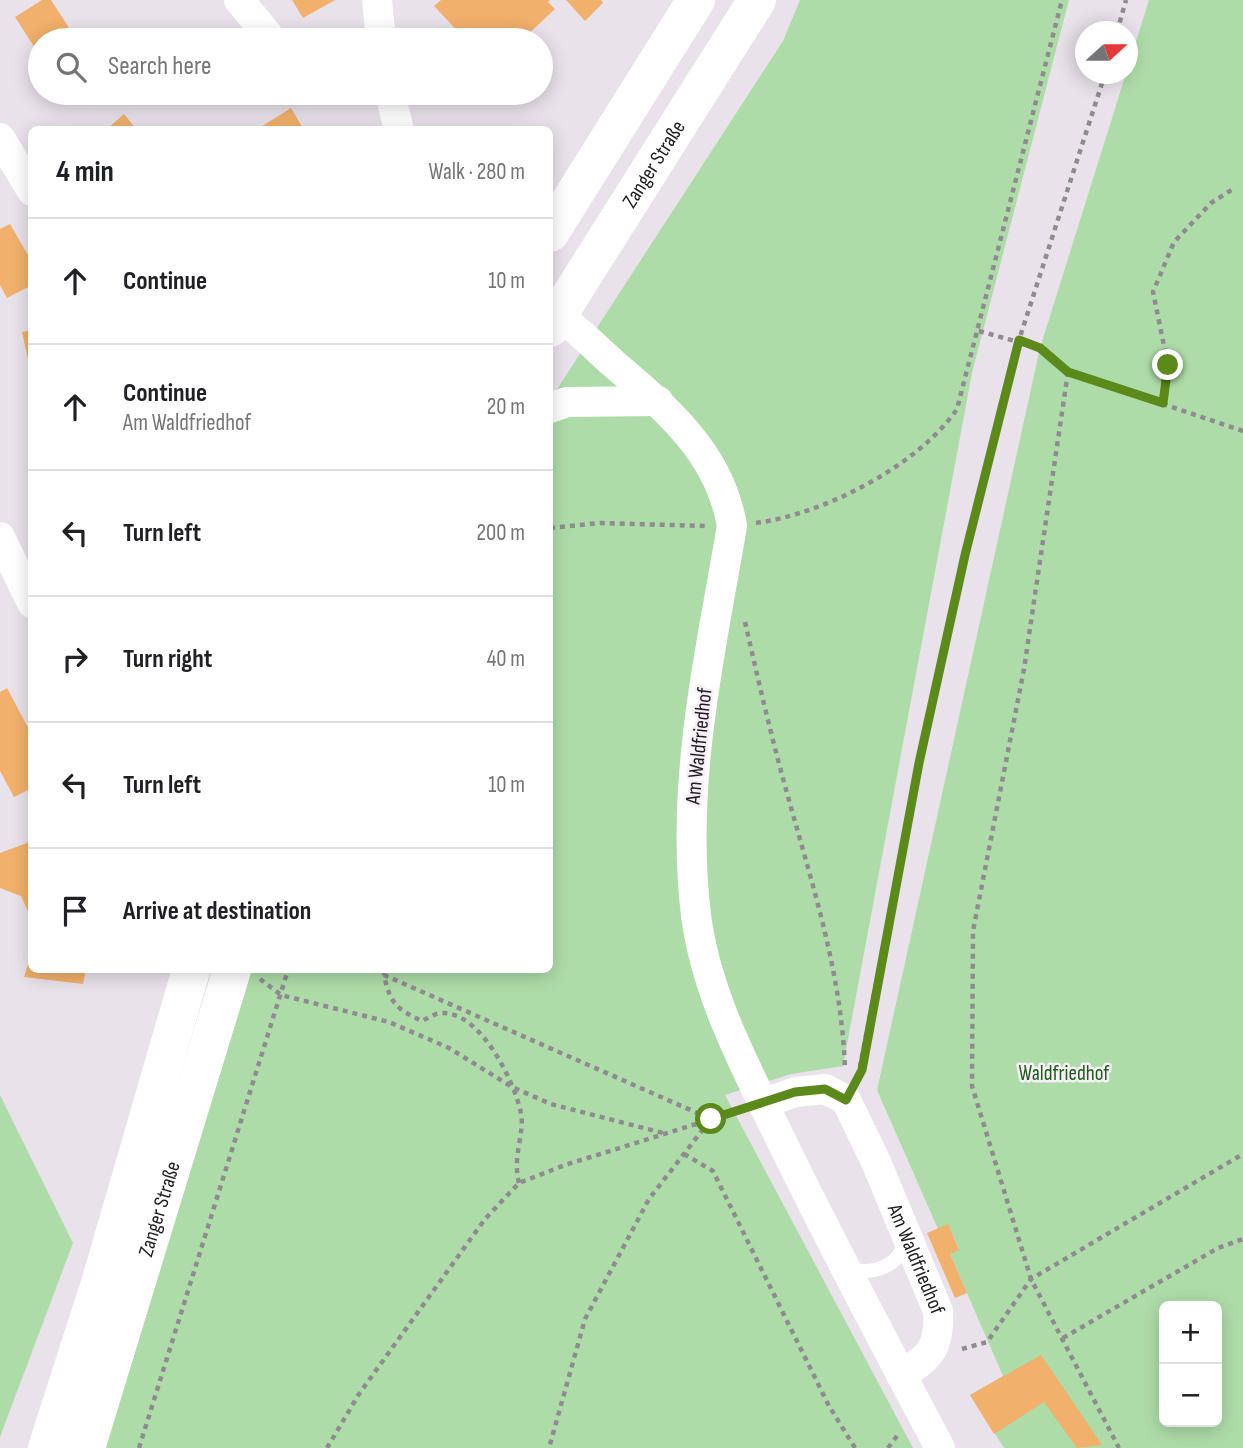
<!DOCTYPE html>
<meta charset="utf-8">
<style>
body{margin:0;font-family:"Sofia Sans Condensed",sans-serif;background:#f2f2f2;color:#202124}
.controls{position:absolute;right:21px;bottom:21px;display:grid;overflow:hidden;border-radius:10px;box-shadow:0 4px 18px #0003}
.controls button{width:63px;height:63px;display:grid;place-items:center;padding:0;border:0;border-bottom:2px solid #e0e0e0;background:#fff;color:#202124;font:35px sans-serif}
.compass{position:absolute;left:1075px;top:21px;width:63px;height:63px;border-radius:50%;background:#fff;box-shadow:0 4px 18px #0003;rotate:69deg}
.stop{position:absolute;width:21px;height:21px;margin:-16px;border:5px solid #5b891a;border-radius:50%;background:#fff}
.stop.end{background:#5b891a;border-color:#fff;box-shadow:0 2px 7px #0008}
.list{margin:0;padding:0;list-style:none}
h2{display:flex;justify-content:space-between;align-items:center;height:91px;margin:0;padding:0 28px;font-size:30px}
h2 small{font-size:23px;font-weight:400;color:#757577}
.list li{display:grid;grid-template-columns:46px 1fr auto;gap:21px;align-items:center;box-sizing:border-box;height:126px;padding:0 28px;border-top:2px solid #e0e0e0}
.list b{display:block;font-size:26px;white-space:nowrap}
.list p{margin:0;font-size:23px;white-space:nowrap;color:#757577}
.list em{font-size:23px;font-style:normal;color:#757577}
.icon{flex:none;width:38px;height:38px;fill:none;stroke:currentColor;stroke-width:2;stroke-linecap:round;stroke-linejoin:round}
.map{position:relative;flex:none;width:1243px;height:1448px;overflow:hidden}
.search{position:absolute;background:#fff;box-shadow:0 4px 18px #0003;left:28px;top:28px;width:525px;height:77px;display:flex;align-items:center;gap:18px;box-sizing:border-box;padding:0 24px;border-radius:38px;color:#757577;font-size:26px}
.panel{position:absolute;background:#fff;box-shadow:0 4px 18px #0003;left:28px;top:126px;width:525px;height:847px;border-radius:10px}
.map>svg:first-child{display:block}
</style>
<div class="map">
<svg width="1243" height="1448" viewBox="0 0 1243 1448">
<rect width="100%" height="100%" fill="#eae2eb"/>
<g fill="#aedca8" fill-rule="evenodd">
<polygon points="800,0 1069,0 972,373 843,1066 791,1074 725,1095 913,1448 100,1448 250,970 550,970 550,400 783,41"/>
<path d="M1149,0H1243V1448H1004L970,1395L1003,1376L950,1254L959,1249L948,1225L938,1229L877,1090L1040,348ZM1164,1306H1217V1422H1164Z"/>
<polygon points="0,1095 73,1243 0,1437"/>
</g>
<g fill="#f1b06b">
<polygon points="42,0 51,0 77,40 40,40 40,56 15,17"/>
<polygon points="292,0 335,0 303,18"/>
<polygon points="441,0 550,0 548,2 555,9 522,40 517,34 510,40 466,40 434,6"/>
<polygon points="566,0 601,0 603,3 585,21"/>
<polygon points="214,93 242,93 221,105"/>
<polygon points="291,108 304,130 256,130"/>
<polygon points="124,114 137,130 106,130"/>
<polygon points="10,224 32,262 32,285 7,298 0,285 0,229"/>
<polygon points="32,330 32,368 30,368 22,332"/>
<polygon points="7,688 32,735 32,788 14,797 0,771 0,692"/>
<polygon points="32,841 32,920 21,896 0,888 0,853"/>
<polygon points="31,955 32,970 86,970 83,984 24,977"/>
<polygon points="948,1224 959,1250 950,1254 967,1293 955,1298 927,1233"/>
<polygon points="1041,1355 1102,1445 1077,1448 1044,1402 994,1434 970,1395"/>
</g>
<g fill="none" stroke-linecap="round" stroke-linejoin="round">
<g stroke="#908a91" stroke-width="4.5" stroke-dasharray="5 5" stroke-linecap="butt">
<polyline points="1117,32 1126,0"/>
<polyline points="979,331 1040,348 1068,372 1243,431"/>
<polyline points="1068,372 1024,669 973,931 972,1086 1031,1279 1119,1448"/>
<polyline points="1163,403 1168,365 1153,292 1174,242 1211,203 1233,189"/>
<path d="M756,523C824,514 918,466 957,409L1062,0"/>
<polyline points="550,528 600,523 706,526"/>
<path d="M745,622C758,679 771,736 787,793C812,884 842,974 845,1070"/>
<polyline points="260,979 281,995 389,1022 449,1048 512,1087 551,1104 663,1133"/>
<polyline points="858,1077 919,763 965,555 1019,340 1105,74"/>
<polyline points="684,1154 713,1171 829,1406 855,1448"/>
<path d="M519,1183C512,1155 525,1134 521,1113C514,1081 481,1012 442,1013C435,1013 428,1018 422,1021C396,1009 390,1003 384,975L711,1119L649,1199L585,1319L549,1448"/>
<polyline points="1063,1338 1218,1248 1243,1239"/>
<polyline points="962,1349 987,1342 1031,1279 1243,1154"/>
<polyline points="139,1448 288,970"/>
<polyline points="327,1448 359,1394 485,1219 519,1183 565,1165 738,1111"/>
<polyline points="888,1448 900,1432"/>
</g>
<path stroke="#fff" stroke-width="14" d="M848,1269C873,1275 900,1267 905,1240"/>
<g stroke="#fff" stroke-width="30">
<polyline points="239,0 272,40"/>
<polyline points="377,0 381,40"/>
<polyline points="390,93 399,130"/>
<polyline points="0,138 32,191"/>
<path d="M550,309C573,325 594,346 615,365C668,410 720,454 732,526C710,655 680,783 696,915C706,995 747,1070 782,1142C832,1245 886,1346 940,1448"/>
<polyline points="550,408 567,402 658,401"/>
<polyline points="0,537 32,603"/>
<path id="s1" d="M763,1104L795,1092L825,1089L846,1100L876,1162L938,1311C940,1347 931,1357 901,1375"/>
</g>
<g stroke="#fff" stroke-width="38">
<polyline points="550,233 696,0"/>
<path id="s2" d="M550,328L757,0"/>
<polyline points="47,1448 101,1280 191,970"/>
<path id="s3" d="M86,1448L232,970"/>
</g>
</g>
<g fill="none" stroke-linecap="round" stroke-linejoin="round">
<polyline stroke="#5b891a" stroke-width="9" points="711,1119 795,1092 825,1089 846,1100 862,1070 919,763 965,555 1019,340 1040,348 1068,372 1163,403 1168,365"/>
</g>
<g text-anchor="middle" dominant-baseline="central" stroke-width="5" stroke-linejoin="round" paint-order="stroke">
<g font-size="21" fill="#201d20" stroke="#f7eff8">
<text stroke="none"><textPath href="#s2" startOffset="194">Zanger Straße</textPath></text>
<text transform="translate(699 746) rotate(-84)">Am Waldfriedhof</text>
<text stroke="none"><textPath href="#s3" startOffset="250">Zanger Straße</textPath></text>
<text stroke="none"><textPath href="#s1" startOffset="262">Am Waldfriedhof</textPath></text>
</g>
<g font-size="21" fill="#1e5a18" stroke="#f7eff8">
<text x="1064" y="1073">Waldfriedhof</text>
</g>
</g>
</svg>
<div class="controls">
<button>+</button>
<button>−</button>
</div>
<svg class="compass" viewBox="-18 -18 36 36"><path d="M0-13l5 13h-10z" fill="#e53935"/><path d="M0 13l5-13h-10z" fill="#757577"/></svg>
<div class="stop" style="left:711px;top:1119px"></div>
<div class="stop end" style="left:1168px;top:365px"></div>
<div class="search"><svg class="icon" aria-label="search" viewBox="0 0 24 24"><circle cx="10" cy="10" r="6"/><path d="M15 15l6 6"/></svg>Search here</div>
<section class="panel">
<h2>4 min<small>Walk · 280 m</small></h2>
<ul class="list">
<li><svg class="icon" aria-label="ahead" viewBox="0 0 24 24"><path d="M12 20V5M6 11l6-6 6 6"/></svg><div><b>Continue</b></div><em>10 m</em></li>
<li><svg class="icon" aria-label="ahead" viewBox="0 0 24 24"><path d="M12 20V5M6 11l6-6 6 6"/></svg><div><b>Continue</b><p>Am Waldfriedhof</p></div><em>20 m</em></li>
<li><svg class="icon" aria-label="left" viewBox="0 0 24 24"><path d="M17 20v-9H6M10 6l-5 5 5 5"/></svg><div><b>Turn left</b></div><em>200 m</em></li>
<li><svg class="icon" aria-label="right" viewBox="0 0 24 24"><path d="M7 20v-9h11M14 6l5 5-5 5"/></svg><div><b>Turn right</b></div><em>40 m</em></li>
<li><svg class="icon" aria-label="left" viewBox="0 0 24 24"><path d="M17 20v-9H6M10 6l-5 5 5 5"/></svg><div><b>Turn left</b></div><em>10 m</em></li>
<li><svg class="icon" aria-label="arrive" viewBox="0 0 24 24"><path d="M6 21V4h12l-3 4 3 4H6"/></svg><div><b>Arrive at destination</b></div></li>
</ul>
</section>
</div>
